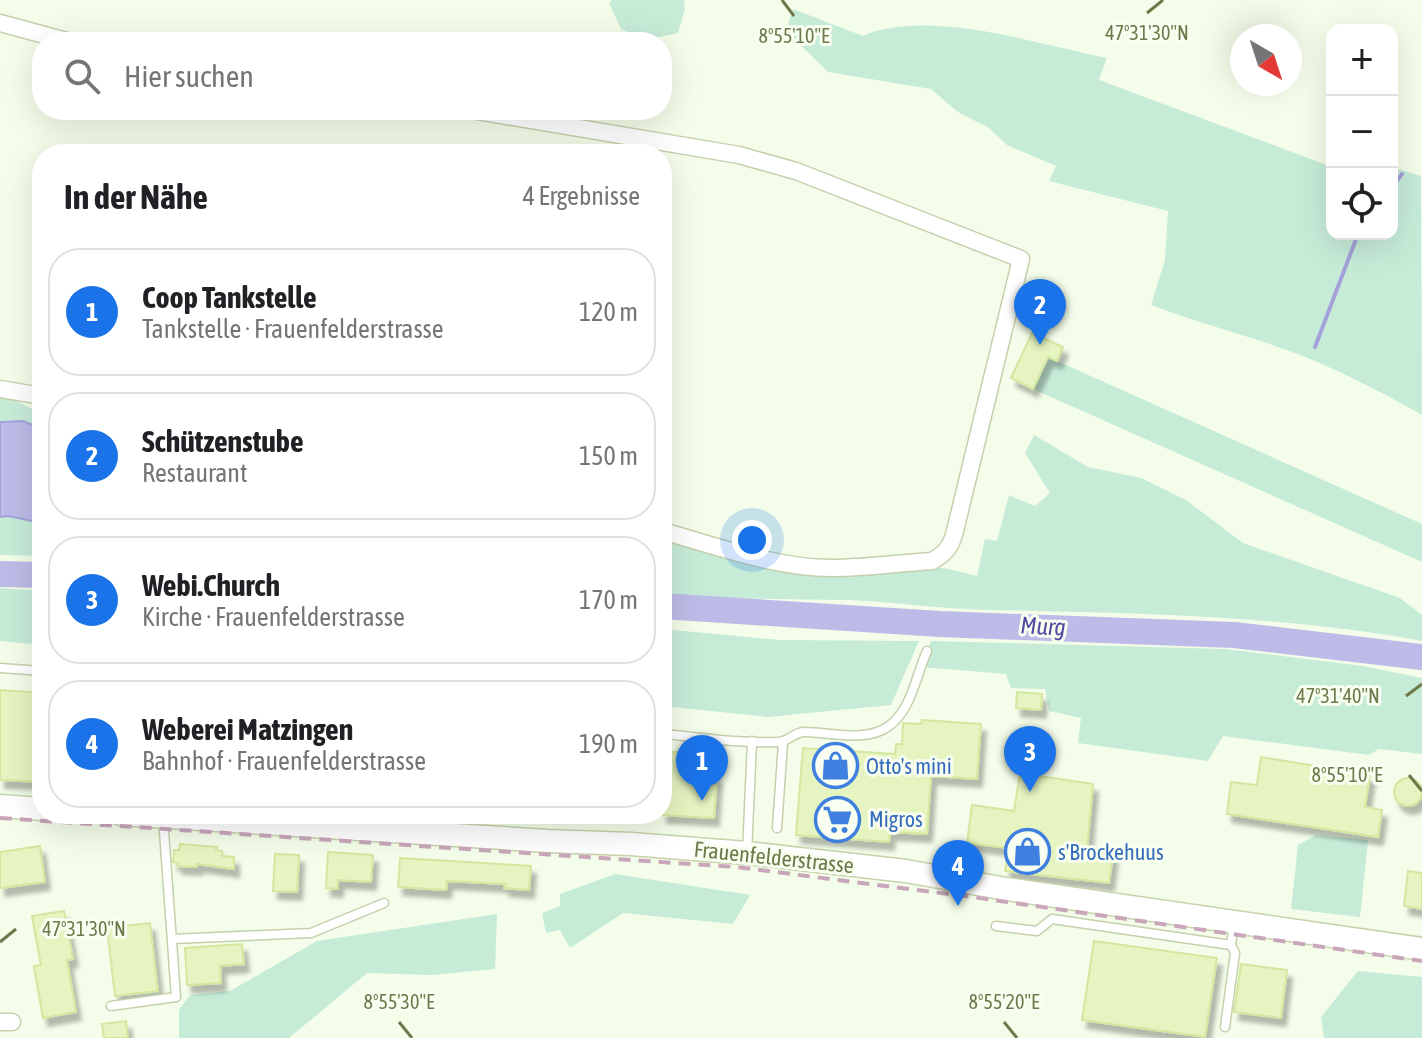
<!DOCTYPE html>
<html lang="de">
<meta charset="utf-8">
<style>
body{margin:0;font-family:"Asap Condensed",sans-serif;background:#f2f2f2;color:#202124}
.controls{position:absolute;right:24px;top:24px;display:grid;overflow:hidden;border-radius:16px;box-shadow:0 8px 32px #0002}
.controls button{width:72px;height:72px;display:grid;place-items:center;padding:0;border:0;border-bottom:2px solid #e0e0e0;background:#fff;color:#202124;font:40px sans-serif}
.compass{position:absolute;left:1230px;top:24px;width:72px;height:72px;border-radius:50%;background:#fff;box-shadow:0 8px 32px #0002;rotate:141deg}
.you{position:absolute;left:752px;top:540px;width:28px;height:28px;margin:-20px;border:6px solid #fff;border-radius:50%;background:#1a73e8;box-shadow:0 0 0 12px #1a73e833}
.badge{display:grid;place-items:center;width:52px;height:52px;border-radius:50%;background:#1a73e8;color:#fff;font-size:26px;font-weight:700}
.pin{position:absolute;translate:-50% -66px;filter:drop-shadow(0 2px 4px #0008)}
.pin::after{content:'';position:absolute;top:42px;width:28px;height:24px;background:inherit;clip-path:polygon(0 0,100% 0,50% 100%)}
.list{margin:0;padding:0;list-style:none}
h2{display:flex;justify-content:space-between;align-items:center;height:104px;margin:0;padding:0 32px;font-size:34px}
h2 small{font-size:26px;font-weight:400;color:#757577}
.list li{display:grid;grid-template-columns:52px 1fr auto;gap:24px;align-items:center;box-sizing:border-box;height:128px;margin:0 16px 16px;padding:0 16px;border:2px solid #e0e0e0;border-radius:32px}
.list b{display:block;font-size:30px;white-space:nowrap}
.list p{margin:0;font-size:26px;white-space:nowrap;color:#757577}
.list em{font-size:26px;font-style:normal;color:#757577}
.icon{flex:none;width:44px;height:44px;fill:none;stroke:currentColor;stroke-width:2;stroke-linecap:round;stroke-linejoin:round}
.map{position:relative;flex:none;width:1422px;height:1038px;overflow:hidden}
.search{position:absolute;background:#fff;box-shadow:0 8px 32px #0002;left:32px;top:32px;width:640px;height:88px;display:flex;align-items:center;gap:20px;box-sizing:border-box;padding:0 28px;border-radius:32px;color:#757577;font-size:30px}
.panel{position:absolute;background:#fff;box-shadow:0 8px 32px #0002;left:32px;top:144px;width:640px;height:680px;border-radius:32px}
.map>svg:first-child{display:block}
</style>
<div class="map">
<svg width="1422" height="1038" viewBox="0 0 1422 1038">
<defs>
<filter id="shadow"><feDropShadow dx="5" dy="8" stdDeviation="2" flood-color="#0004"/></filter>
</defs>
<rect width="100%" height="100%" fill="#f3fde9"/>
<g fill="#c6ecd8">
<polygon points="612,0 684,0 685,9 678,33 645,40 621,29 609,3"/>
<path d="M793,9L863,36C926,8 1039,44 1107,58L1099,80L1332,167V234H1392V167L1421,176L1422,415C1379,391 1334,367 1287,350C1242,334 1196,322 1151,305L1165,260L1168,211L1049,181L1056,166L1007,145L989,128L958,112L931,89L828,72L786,31Z"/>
<polygon points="1048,357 1422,524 1422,562 1033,389"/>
<polygon points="0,398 18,402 42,414 42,429 23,421 0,422"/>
<path d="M1034,435L1088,467L1141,478L1186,500L1243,543L1400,598L1422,615V641C1280,615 1132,613 988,610C942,609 896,602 849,600C787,599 725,599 662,595V536L755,562L944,568L977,576L985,539L997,541L1009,495L1035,506L1050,493L1025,453Z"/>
<polygon points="8,516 42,523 42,556 0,555 0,517"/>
<polygon points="0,588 42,591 42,645 0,641"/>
<polygon points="662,629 780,640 919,641 891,705 768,717 662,706"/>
<polygon points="931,641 1225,649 1363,666 1422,678 1422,754 1379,749 1369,755 1223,736 1208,761 1078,743 1081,718 1049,711 1045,689 1011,688 1006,674 922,667"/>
<polygon points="1316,835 1368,840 1360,917 1291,909 1298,845"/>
<polygon points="615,874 750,895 733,924 623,913 570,948 560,930 546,933 542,913 560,906 560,894"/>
<polygon points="497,914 495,969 432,975 367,973 289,1038 179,1038 179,1010 190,995 230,991 317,941"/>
<polygon points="1358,971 1422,977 1422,1038 1324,1038 1321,1017"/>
</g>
<polygon fill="#bdbce8" stroke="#a4a2da" stroke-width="2" points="23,421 42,429 42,523 8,516 0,517 0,422"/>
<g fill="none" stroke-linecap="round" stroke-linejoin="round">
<g stroke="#a4a2da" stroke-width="4">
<polyline points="1392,187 1402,174"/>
<polyline points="1315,347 1358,234"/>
</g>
<g stroke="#bdbce8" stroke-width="26">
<polyline points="0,574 42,575"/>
<polyline points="662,606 940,624 1234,635 1422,657"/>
</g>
</g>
<g fill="#e5f4c0" stroke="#d4e79f" stroke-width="2" filter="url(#shadow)">
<polygon points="1032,333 1063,347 1057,361 1048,357 1033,389 1011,378"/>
<polygon points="0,690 42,693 42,782 0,780"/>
<polygon points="1017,692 1042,694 1041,710 1016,708"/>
<polygon points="922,720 981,724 977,779 931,776 927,834 890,832 889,842 796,835 803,748 895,754 896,744 902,744 903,723 921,724"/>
<polygon points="662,751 686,753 684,773 717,776 714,818 662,815"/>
<polygon points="1261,757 1370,775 1365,807 1382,810 1378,837 1227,814 1231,782 1257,785"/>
<polygon points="1020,773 1093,784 1087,850 1113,854 1109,883 1005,871 1009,848 967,843 972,805 1014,811"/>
<circle cx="1408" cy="792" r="14"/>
<polygon points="180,844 217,847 216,850 222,851 222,856 234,857 234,869 197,864 197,867 178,866 178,863 173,862 174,850 179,850"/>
<polygon points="40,846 45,882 0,888 0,852"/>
<polygon points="328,852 373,855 371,882 338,880 338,889 326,888"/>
<polygon points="275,854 299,855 297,892 273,891"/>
<polygon points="400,858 531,866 529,890 504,888 505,884 447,881 446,890 398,887"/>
<polygon points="1408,871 1422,873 1422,909 1404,906"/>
<polygon points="64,911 73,959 67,960 76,1012 43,1018 34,966 41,965 32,916"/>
<polygon points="150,923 158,991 115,996 107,928"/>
<polygon points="1094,941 1217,958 1205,1037 1082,1020"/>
<polygon points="242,944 244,964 220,966 221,983 187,985 185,948"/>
<polygon points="1241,964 1287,970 1281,1018 1234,1012"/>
<polygon points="126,1021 128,1038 104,1038 102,1024"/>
</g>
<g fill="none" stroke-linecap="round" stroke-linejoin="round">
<defs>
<g id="service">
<polyline points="0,668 42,671"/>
<path d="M662,734C700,737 740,744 778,742C789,742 795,731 805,732C831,732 866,743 889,726C912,709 916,675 927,651"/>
<polyline points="777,828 783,743"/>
<polyline points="747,853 752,741"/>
<polyline points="996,926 1037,931 1052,919 1231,945"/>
<polyline points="172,939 311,933 384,903"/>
<polyline points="111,1006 176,997 163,818"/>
<polyline points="1225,1027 1235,953 1231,945 1234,923"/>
</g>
<g id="minor">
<polyline points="0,23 70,42"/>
<path d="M471,110L739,155L796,171L1021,259L955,531C951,547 946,553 932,561C899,563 865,568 832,568C775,568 717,546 662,531"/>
<polyline points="0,389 42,396"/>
<polyline points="0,1022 12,1022"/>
</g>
<g id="secondary">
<polyline points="0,806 42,809"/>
<polyline points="121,814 548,841 631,844 747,853 906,871 1006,889 1422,949"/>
</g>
</defs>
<use href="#service" stroke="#c5d0ad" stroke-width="11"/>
<use href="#minor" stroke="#c5d0ad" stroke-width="19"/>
<use href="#secondary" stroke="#c6d3ab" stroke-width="25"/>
<use href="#service" stroke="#fff" stroke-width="8"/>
<use href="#minor" stroke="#fff" stroke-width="16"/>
<use href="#secondary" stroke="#fff" stroke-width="22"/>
<polyline stroke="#c9a6ba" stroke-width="4" stroke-dasharray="12 8" stroke-linecap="butt" points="0,818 736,867 972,897 1422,961"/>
</g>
<path fill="none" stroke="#6e794b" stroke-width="3" d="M782,0L794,16M1147,13L1163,0M1406,696L1422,684M1409,775L1422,791M0,942L16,929M399,1022L412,1038M1004,1022L1017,1038"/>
<defs>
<symbol id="shop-ring" viewBox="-11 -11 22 22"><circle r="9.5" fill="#f8fff0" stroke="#3f7fe0" stroke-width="1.5"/><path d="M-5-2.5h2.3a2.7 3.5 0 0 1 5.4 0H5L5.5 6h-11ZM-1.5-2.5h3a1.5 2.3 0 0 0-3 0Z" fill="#3f7fe0"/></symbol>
<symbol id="supermarket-ring" viewBox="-11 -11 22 22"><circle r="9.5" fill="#f8fff0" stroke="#3f7fe0" stroke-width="1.5"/><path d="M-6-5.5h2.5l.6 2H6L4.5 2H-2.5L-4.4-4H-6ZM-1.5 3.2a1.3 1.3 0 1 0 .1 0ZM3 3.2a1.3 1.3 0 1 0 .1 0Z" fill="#3f7fe0"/></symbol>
</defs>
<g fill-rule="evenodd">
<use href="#shop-ring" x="810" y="740" width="51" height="51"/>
<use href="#supermarket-ring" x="812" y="794" width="51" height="51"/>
<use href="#shop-ring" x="1002" y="826" width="51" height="51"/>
</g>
<g text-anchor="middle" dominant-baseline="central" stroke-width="6" stroke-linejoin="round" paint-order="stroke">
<g font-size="22" fill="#366cbe" stroke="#f8fff0" text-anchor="start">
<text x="866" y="766">Otto's mini</text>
<text x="869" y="819">Migros</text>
<text x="1058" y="852">s'Brockehuus</text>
</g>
<g font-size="22" fill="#6e794b" stroke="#f8fff0">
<text transform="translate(774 857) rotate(6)">Frauenfelderstrasse</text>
</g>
<g font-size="24" font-style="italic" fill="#514ca3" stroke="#f8fff0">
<text transform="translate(1043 626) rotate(3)">Murg</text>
</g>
</g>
<g font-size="20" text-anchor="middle" fill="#6e794b" stroke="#f8fff0" stroke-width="6" stroke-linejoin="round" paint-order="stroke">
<text x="1147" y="40">47°31'30"N</text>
<text x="794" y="43">8°55'10"E</text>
<text x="1338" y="703">47°31'40"N</text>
<text x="1347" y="782">8°55'10"E</text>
<text x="84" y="936">47°31'30"N</text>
<text x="399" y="1009">8°55'30"E</text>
<text x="1004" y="1009">8°55'20"E</text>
</g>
</svg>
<div class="controls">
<button>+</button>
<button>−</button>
<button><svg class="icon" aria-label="locate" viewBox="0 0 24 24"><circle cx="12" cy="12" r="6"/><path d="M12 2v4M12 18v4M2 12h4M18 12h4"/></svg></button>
</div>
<svg class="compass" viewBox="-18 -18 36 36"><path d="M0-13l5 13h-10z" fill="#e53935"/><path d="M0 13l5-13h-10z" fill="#757577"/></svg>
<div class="you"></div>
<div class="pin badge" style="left:702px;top:801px">1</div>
<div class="pin badge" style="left:1040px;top:345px">2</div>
<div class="pin badge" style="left:1030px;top:792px">3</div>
<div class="pin badge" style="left:958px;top:906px">4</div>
<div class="search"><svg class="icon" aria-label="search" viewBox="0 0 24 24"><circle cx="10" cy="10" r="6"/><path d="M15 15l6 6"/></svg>Hier suchen</div>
<section class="panel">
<h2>In der Nähe<small>4 Ergebnisse</small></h2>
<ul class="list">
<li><span class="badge">1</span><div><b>Coop Tankstelle</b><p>Tankstelle · Frauenfelderstrasse</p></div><em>120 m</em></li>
<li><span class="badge">2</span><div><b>Schützenstube</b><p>Restaurant</p></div><em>150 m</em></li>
<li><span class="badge">3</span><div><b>Webi.Church</b><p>Kirche · Frauenfelderstrasse</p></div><em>170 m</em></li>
<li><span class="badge">4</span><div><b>Weberei Matzingen</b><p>Bahnhof · Frauenfelderstrasse</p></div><em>190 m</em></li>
</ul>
</section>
</div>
